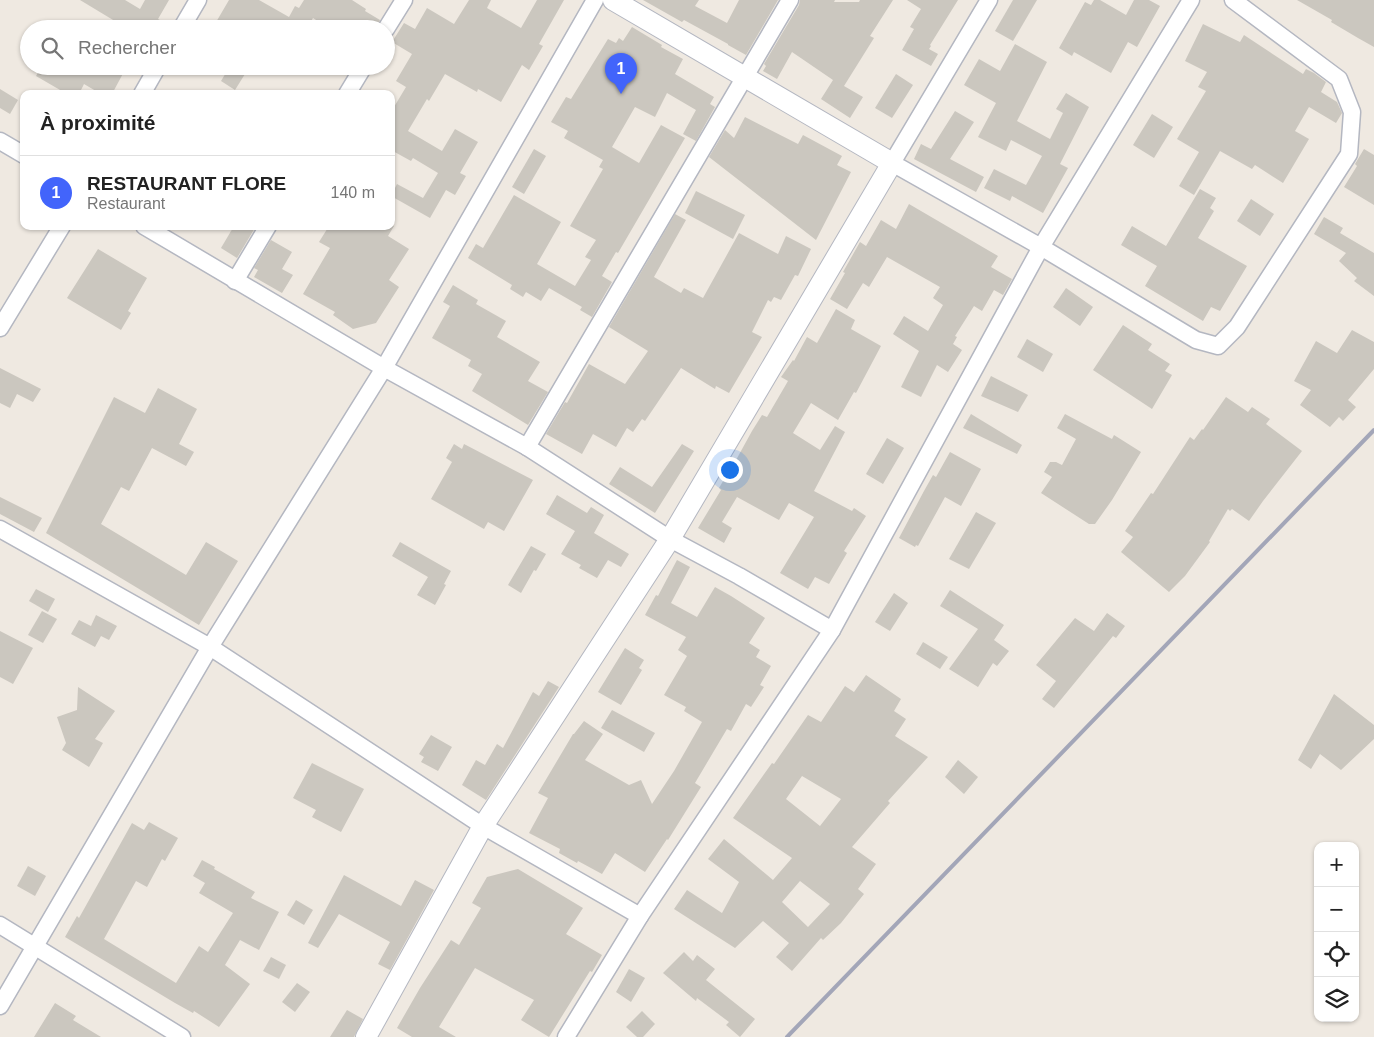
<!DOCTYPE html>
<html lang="fr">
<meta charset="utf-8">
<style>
body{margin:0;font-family:Arial,sans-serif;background:#f6f6f6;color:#222}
.controls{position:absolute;right:15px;bottom:15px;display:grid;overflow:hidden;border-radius:10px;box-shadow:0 1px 4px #0004}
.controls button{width:45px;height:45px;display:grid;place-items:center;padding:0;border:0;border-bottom:1px solid #e0e0e0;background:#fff;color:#222;font:25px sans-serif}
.you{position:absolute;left:729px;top:469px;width:18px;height:18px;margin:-12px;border:4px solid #fff;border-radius:50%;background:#1a73e8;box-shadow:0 0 0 8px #1a73e833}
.badge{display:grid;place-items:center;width:32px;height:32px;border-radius:50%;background:#4264fb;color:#fff;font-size:16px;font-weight:700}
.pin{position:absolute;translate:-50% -41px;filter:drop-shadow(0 1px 2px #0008)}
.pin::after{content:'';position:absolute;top:26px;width:18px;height:15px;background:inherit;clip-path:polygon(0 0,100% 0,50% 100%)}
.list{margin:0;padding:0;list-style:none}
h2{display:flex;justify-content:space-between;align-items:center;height:65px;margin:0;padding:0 20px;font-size:21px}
h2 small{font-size:16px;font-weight:400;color:#767676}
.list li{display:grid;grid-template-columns:32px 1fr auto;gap:15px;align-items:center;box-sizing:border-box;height:75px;padding:0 20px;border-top:1px solid #e0e0e0}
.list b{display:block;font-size:19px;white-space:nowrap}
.list p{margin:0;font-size:16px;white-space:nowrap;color:#767676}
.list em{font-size:16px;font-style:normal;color:#767676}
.icon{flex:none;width:28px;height:28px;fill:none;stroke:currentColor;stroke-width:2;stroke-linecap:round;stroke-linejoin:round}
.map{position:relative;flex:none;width:1374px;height:1037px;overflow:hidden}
.search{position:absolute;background:#fff;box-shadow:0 1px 4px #0004;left:20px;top:20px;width:375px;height:55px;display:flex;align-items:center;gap:12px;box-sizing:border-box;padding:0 18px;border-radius:28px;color:#767676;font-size:19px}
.panel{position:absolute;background:#fff;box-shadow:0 1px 4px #0004;left:20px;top:90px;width:375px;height:140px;border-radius:10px}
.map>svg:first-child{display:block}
</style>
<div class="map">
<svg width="1374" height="1037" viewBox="0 0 1374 1037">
<rect width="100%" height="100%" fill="#efe9e1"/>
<g fill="#cbc7bf" fill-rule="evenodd">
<polygon points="80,0 125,0 140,9 145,0 169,0 158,19 172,27 171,29 128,29"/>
<polygon points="229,0 259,0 289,17 295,6 299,8 304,0 352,0 366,9 365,11 380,20 376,29 330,29 313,18 307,28 309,29 212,29"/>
<polygon points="469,0 491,0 487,8 521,28 537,0 564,0 539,44 543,46 529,70 522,65 501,102 478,89 477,92 445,74 429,101 427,99 408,131 442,151 455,129 478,142 460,173 466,176 455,195 446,190 430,218 391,196 397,184 423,198 438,173 413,158 411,161 391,150 391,112 406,87 396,81 412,54 392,42 404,23 415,29 427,8 454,24"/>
<polygon points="643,0 699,0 695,6 727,23 739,0 778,0 746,55 728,45 728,44 684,20 682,22"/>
<polygon points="800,0 835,0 834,2 859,2 860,0 893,0 870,36 874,38 844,86 863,97 850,118 821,99 833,80 792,52 777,79 763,71 766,66 764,64 799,5"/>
<polygon points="907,0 958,0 930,45 931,46 929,49 938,54 931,66 902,50 914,29 910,27 921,9"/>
<polygon points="1013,0 1037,0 1013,41 995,31"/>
<polygon points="1094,0 1100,0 1126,15 1134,0 1149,0 1160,6 1137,47 1128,42 1111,73 1074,52 1072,56 1059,48 1085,2 1091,5"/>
<polygon points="1297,0 1374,0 1374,47 1358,38 1331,22 1332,20"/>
<polygon points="1203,24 1240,42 1244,35 1303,74 1306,69 1314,73 1326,82 1321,92 1337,102 1342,113 1336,123 1309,107 1295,131 1309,139 1283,183 1255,165 1252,169 1220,151 1194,195 1179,186 1199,152 1177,139 1206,91 1198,87 1207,72 1185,61"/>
<polygon points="632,27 662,45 661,47 683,59 675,74 714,97 710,104 715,107 696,141 683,134 696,110 667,93 655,117 635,107 612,147 639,163 661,125 685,138 618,253 616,252 602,276 612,282 592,317 580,310 582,307 549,288 541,301 526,292 523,297 510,289 512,285 468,258 476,244 483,248 514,195 561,222 537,264 575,286 591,260 585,257 596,240 570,226 603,169 599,167 603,160 564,138 568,131 551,122 566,97 571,99 608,39 616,43 619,38 623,41"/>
<polygon points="1015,44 1047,62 1017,121 1050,139 1063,113 1056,109 1066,93 1089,107 1060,164 1068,168 1043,213 1012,196 1010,201 984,188 994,169 1026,185 1042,156 1011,140 1006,151 978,137 996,103 964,85 979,59 1000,71"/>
<polygon points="42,66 127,66 112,94 101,94 84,84 79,94 67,94 36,76"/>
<polygon points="230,66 250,66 235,90 221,81"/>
<polygon points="896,74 913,85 892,118 875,108"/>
<polygon points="0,89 18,100 10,114 0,108"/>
<polygon points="955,111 974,122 950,159 984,177 976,192 914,159 921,144 931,149"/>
<polygon points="1152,114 1173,127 1154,158 1133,145"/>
<polygon points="745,117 798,144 803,135 842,156 837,165 851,172 816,240 709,157 725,130 734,138"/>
<polygon points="534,149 546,156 524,194 512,187"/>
<polygon points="1364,149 1374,155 1374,205 1344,187 1357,166 1355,164"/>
<polygon points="1200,189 1216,198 1210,208 1214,211 1198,238 1247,266 1220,311 1211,307 1203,321 1145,286 1157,266 1121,245 1132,226 1166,246"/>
<polygon points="696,191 745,215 733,239 685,213"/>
<polygon points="1251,199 1274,214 1260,236 1237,221"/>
<polygon points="909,204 998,256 991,267 1012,279 1003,295 994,290 982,311 974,306 955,336 957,337 953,344 962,350 948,372 937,365 921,397 901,387 919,351 893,334 904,316 928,331 943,305 933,298 940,287 887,257 869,287 863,283 847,309 830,299 845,273 843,272 860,242 866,246 881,220 896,229"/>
<polygon points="675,214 686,220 654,277 681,293 684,288 703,298 739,233 778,254 786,236 811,249 798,276 795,275 781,300 774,297 771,302 768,300 752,332 762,337 729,393 716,386 715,389 681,368 645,421 642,419 633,432 627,428 616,447 593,434 582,454 546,434 565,402 567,403 589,364 625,384 648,351 609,327"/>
<polygon points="1324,217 1343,228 1340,233 1374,253 1374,296 1354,281 1357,278 1339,261 1346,253 1314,234"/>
<polygon points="234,226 256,226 237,258 221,248"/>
<polygon points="329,226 394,226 388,236 409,249 389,280 399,287 376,323 353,329 333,315 335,312 303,294 330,248 319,242"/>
<polygon points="271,240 292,252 282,269 293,275 282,293 254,277 258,270 254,268"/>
<polygon points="98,249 147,278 128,311 131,313 121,330 67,298"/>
<polygon points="453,285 478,300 476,304 506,321 497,337 540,362 528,381 548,392 528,425 472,391 482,374 468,366 471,360 432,338 450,306 443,302"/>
<polygon points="1066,288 1093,307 1080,326 1053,307"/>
<polygon points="836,309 855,320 851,329 881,346 856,393 854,392 838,420 811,403 793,433 820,450 835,426 845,432 814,491 852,511 854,508 866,516 844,551 847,553 829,584 815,577 808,589 780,573 814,517 789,503 779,520 737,497 722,522 732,528 724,543 698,528 721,490 719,488 729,471 730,471 752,431 762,415 767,417 788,381 781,377 793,360 794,361 807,337 817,343"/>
<polygon points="1123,325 1152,344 1148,350 1170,364 1165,371 1172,375 1152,409 1093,370"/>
<polygon points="1352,330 1374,342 1374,369 1348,400 1356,407 1343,421 1339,417 1330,427 1300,405 1311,390 1294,381 1316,341 1337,353"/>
<polygon points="1027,339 1053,354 1043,372 1017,357"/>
<polygon points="0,368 41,389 33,402 17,394 10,408 0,403"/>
<polygon points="991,376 1028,395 1018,412 981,396"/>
<polygon points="158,388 197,409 179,444 194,452 186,466 152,448 129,491 121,487 101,524 186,575 206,542 238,561 199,625 46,533 114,397 145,413"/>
<polygon points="1226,397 1248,412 1252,407 1270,419 1266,424 1302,451 1263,501 1249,521 1232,509 1230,511 1228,509 1209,541 1210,542 1185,576 1169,592 1121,552 1133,537 1125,531 1151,493 1153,494 1190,437 1194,440 1202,429 1203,430"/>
<polygon points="971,414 1022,445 1017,454 963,428"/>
<polygon points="1065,414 1112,439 1114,435 1141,452 1112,500 1095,524 1089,524 1041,493 1052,477 1044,472 1050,462 1056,462 1062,465 1076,439 1057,428"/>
<polygon points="887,438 904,448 883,484 866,474"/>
<polygon points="454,444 462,449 464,444 533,480 504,531 488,522 484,529 431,499 452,462 446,458"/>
<polygon points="682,444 694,451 655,513 609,484 620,467 652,487"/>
<polygon points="950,452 981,469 961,506 945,497 918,546 916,545 915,547 899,538 924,491 933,475 936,477"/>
<polygon points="557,495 587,513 591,507 604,515 594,533 629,554 621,567 608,560 597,578 579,568 581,565 561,554 575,531 546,514"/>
<polygon points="0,497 42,518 34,532 0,514"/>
<polygon points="976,512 996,523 969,569 949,559"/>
<polygon points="400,542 451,571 444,584 446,585 435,605 417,595 428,577 392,556"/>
<polygon points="531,546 546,554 536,571 534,570 521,593 508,585"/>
<polygon points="677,560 690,567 671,603 697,617 715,587 731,596 765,618 749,643 760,650 756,657 771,666 760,685 764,687 751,707 746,704 731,731 727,729 695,783 701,787 668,840 667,839 645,872 615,853 602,874 578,861 577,863 559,853 560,849 529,833 548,798 538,793 573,734 574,734 584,721 603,734 585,760 629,785 641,780 652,804 674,771 702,722 684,711 686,707 664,695 687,656 678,650 686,637 645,615 656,595 658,596"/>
<polygon points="36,589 55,599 48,612 29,601"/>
<polygon points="950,590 1004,625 994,640 1009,651 997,666 993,663 978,687 949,669 978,629 940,606"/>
<polygon points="894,593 908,603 890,631 875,622"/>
<polygon points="42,611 57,619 43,643 28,635"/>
<polygon points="1107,613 1125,626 1116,638 1113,636 1054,708 1042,699 1056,681 1036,665 1075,618 1094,631"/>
<polygon points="96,615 117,626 109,640 101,636 95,647 71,634 79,620 91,626"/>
<polygon points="0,631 33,648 13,684 0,677"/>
<polygon points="923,642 948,657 940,669 916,654"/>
<polygon points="625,648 644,660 639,668 642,670 621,705 598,692"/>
<path d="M866,675L901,699L894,711L906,719L895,736L928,757L888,801L890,803L852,847L876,864L858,889L864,894L841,923L823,940L821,938L792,971L776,957L789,943L763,921L735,948L674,909L687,890L722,913L739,882L708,859L724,839L773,880L792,858L733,818L772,763L774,764L808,715L821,722L845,686L854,692ZM802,776L841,799L820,826L786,799ZM800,881L830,904L808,927L782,902Z"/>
<polygon points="548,681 559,687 486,800 462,785 476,760 485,765 497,744 503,748 533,692 539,696"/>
<polygon points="78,687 115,711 95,739 103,743 89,767 62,750 66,743 57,717 77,710"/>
<polygon points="1334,694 1374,725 1374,739 1341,770 1320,754 1311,769 1298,760"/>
<polygon points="612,710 655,733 644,752 601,728"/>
<polygon points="431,735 452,747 438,771 421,762 424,757 419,754"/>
<polygon points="958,760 978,777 964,794 945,777"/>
<polygon points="312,763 364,789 341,832 312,817 316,810 293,798"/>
<polygon points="149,822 178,838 165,861 162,859 147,887 136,881 104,939 176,983 199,946 208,952 233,913 199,893 205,883 193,876 202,860 215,867 214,869 255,892 251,898 279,912 259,950 240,940 225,965 250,984 219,1027 194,1011 193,1013 175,1003 65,937 77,916 79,918 132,823 144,830"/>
<polygon points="28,866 46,876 35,896 17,886"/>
<polygon points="518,869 583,908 566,934 602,955 592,972 590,971 549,1037 521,1020 534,1000 475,968 439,1027 456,1037 412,1037 397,1028 420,988 451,940 459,945 481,908 472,903 487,877"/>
<polygon points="344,875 401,906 415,880 434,890 390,970 378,964 390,942 339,914 318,948 308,943"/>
<polygon points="296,900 313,910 304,925 287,915"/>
<polygon points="684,952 693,961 697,955 715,969 706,980 755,1019 740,1037 726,1025 729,1022 697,998 696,1001 663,973"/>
<polygon points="271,957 286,965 279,979 263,971"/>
<polygon points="629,969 645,978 631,1002 616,992"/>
<polygon points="297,983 310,992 295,1012 282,1002"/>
<polygon points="55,1003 76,1016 73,1020 101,1037 34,1037"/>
<polygon points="347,1010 363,1019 354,1037 330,1037"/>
<polygon points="642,1011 655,1024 643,1037 637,1037 626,1027"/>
</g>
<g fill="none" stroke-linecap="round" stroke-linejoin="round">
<defs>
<g id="minor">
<polyline points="989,0 892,163 1041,247 1196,340 1218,346 1237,327 1349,154 1352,112 1339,79 1233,0"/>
<polyline points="181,29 198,0"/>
<polyline points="386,29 404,0"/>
<polyline points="142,94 158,66"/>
<polyline points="347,94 364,66"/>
<polyline points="0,141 24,155"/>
<polyline points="144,226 384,368 527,447 670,539 739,576 832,630"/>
<polyline points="235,281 268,226"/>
<polyline points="0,328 62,226"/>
<polyline points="527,447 790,0"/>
<polyline points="0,529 210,647 483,826 640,916"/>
<polyline points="0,925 182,1037"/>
<polyline points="0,1006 210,647 384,368 595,0"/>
<polyline points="566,1037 640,916 832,630 1041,247 1191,0"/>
</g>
<polyline id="tertiary" points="366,1037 483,826 670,539 892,163 613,0"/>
</defs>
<use href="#minor" stroke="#b4b7c1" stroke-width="19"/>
<use href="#tertiary" stroke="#b4b7c1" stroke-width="22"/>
<use href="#minor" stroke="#fff" stroke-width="16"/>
<use href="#tertiary" stroke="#fff" stroke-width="20"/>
<polyline stroke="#a3a6b8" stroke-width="4" points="787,1037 1374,430"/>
</g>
</svg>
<div class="controls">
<button>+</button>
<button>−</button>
<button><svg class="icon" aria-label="locate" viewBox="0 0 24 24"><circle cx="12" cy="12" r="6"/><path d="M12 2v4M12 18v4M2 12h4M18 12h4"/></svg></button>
<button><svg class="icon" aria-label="layers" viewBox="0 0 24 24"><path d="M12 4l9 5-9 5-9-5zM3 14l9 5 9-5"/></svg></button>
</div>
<div class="you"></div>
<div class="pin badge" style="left:621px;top:94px">1</div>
<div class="search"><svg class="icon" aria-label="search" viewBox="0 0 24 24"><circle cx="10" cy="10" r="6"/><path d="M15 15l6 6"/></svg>Rechercher</div>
<section class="panel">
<h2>À proximité<small></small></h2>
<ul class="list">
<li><span class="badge">1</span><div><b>RESTAURANT FLORE</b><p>Restaurant</p></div><em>140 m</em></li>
</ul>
</section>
</div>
